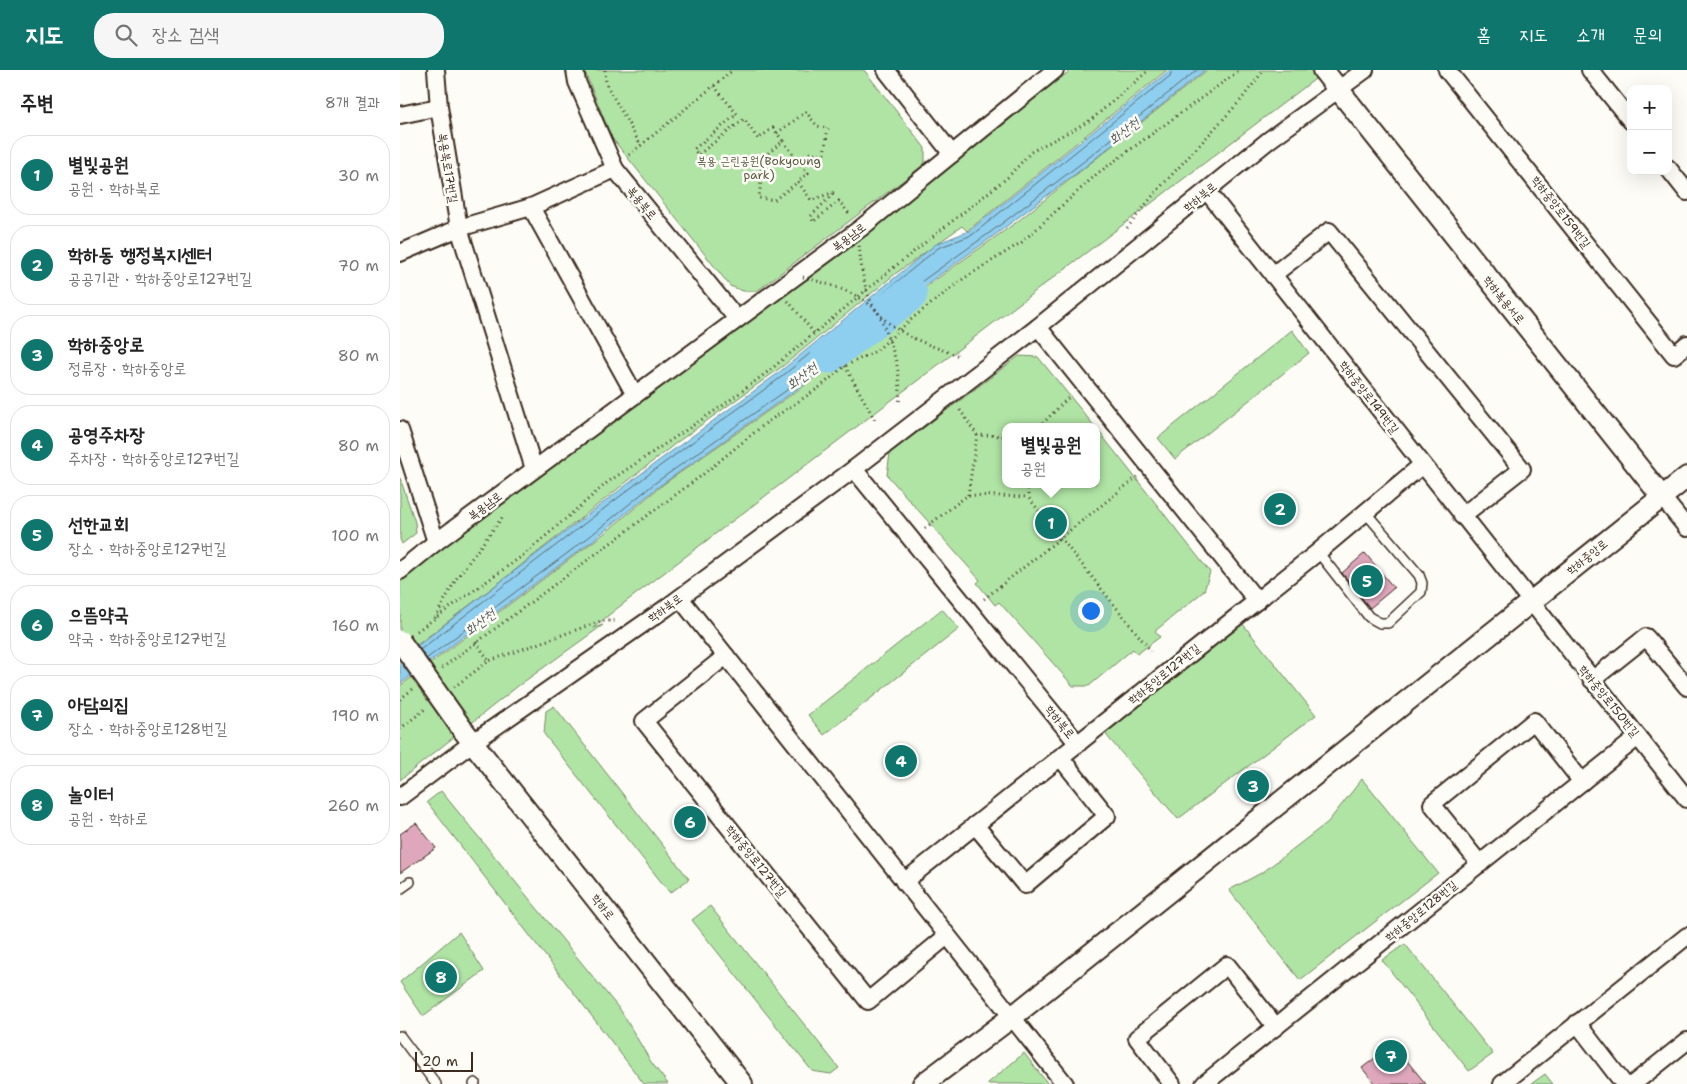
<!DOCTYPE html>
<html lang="ko">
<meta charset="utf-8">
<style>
body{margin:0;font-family:"Shantell Sans","Poor Story",sans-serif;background:#f6f6f6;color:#222}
.controls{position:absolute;right:15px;top:15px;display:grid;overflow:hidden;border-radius:10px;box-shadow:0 5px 20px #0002}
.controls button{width:45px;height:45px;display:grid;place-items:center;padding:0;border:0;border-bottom:1px solid #e0e0e0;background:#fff;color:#222;font:25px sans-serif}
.scale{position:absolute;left:15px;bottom:12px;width:58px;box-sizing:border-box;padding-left:5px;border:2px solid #3b2a1e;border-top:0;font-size:14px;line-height:18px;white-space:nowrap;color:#3b2a1e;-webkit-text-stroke:4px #fdfcf7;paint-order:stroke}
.you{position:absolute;left:690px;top:540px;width:18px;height:18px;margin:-12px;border:4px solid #fff;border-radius:50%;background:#1a73e8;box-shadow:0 0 0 8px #1a73e833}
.badge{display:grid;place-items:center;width:32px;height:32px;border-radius:50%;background:#0f766e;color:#fff;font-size:16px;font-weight:700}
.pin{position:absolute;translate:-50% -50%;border:2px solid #fff;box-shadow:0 1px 5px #0006}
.popup{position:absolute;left:602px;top:353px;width:98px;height:65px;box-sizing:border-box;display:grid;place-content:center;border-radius:10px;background:#fff;filter:drop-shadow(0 1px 4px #0005);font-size:16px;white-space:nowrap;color:#767676}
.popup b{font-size:19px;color:#222}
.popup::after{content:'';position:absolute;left:50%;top:100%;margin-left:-10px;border:10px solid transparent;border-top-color:#fff}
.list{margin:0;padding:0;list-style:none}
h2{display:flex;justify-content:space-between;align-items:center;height:65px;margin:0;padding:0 20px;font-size:21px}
h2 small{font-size:16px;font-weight:400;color:#767676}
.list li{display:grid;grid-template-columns:32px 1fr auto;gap:15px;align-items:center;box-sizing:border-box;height:80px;margin:0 10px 10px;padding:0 10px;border:1px solid #e0e0e0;border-radius:20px}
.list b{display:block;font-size:19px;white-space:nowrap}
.list p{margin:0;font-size:16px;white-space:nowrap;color:#767676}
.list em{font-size:16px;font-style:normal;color:#767676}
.icon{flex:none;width:28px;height:28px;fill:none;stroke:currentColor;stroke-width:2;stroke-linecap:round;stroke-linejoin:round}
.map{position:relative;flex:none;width:1287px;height:1014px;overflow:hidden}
header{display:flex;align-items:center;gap:30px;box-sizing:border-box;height:70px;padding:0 25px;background:#0f766e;color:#fff}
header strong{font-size:24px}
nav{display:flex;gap:28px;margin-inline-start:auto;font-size:18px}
.search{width:350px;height:45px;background:#f6f6f6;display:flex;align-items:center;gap:12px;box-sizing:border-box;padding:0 18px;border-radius:20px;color:#767676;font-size:19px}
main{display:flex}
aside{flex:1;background:#fff}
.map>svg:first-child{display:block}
</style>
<header>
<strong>지도</strong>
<div class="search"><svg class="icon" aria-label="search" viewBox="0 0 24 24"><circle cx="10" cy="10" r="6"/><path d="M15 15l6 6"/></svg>장소 검색</div>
<nav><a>홈</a><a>지도</a><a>소개</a><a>문의</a></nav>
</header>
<main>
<aside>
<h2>주변<small>8개 결과</small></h2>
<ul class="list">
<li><span class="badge">1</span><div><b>별빛공원</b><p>공원 · 학하북로</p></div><em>30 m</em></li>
<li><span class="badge">2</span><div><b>학하동 행정복지센터</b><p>공공기관 · 학하중앙로127번길</p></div><em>70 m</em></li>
<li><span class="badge">3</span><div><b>학하중앙로</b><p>정류장 · 학하중앙로</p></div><em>80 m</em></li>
<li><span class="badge">4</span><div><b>공영주차장</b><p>주차장 · 학하중앙로127번길</p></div><em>80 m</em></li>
<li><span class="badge">5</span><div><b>선한교회</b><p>장소 · 학하중앙로127번길</p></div><em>100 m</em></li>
<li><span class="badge">6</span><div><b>으뜸약국</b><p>약국 · 학하중앙로127번길</p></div><em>160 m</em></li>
<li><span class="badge">7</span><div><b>아담의집</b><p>장소 · 학하중앙로128번길</p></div><em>190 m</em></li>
<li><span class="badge">8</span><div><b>놀이터</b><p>공원 · 학하로</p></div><em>260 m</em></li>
</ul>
</aside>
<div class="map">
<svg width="1287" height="1014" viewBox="0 0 1287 1014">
<rect width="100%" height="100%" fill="#fdfcf7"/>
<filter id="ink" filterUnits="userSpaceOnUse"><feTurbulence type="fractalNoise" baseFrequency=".02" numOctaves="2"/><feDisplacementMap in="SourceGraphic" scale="10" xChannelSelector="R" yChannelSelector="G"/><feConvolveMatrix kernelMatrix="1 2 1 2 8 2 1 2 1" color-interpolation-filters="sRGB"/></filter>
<g filter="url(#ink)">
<g fill="#b0e4a5" stroke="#768762">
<polygon points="184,0 464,0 525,78 525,94 357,221 343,221 330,216 212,68"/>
<polygon points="671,0 767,0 567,161 562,156 495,204 383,296 276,373 105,508 0,588 0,510 116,422 388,223"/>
<polygon points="807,0 927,0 215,540 193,558 203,555 118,616 0,710 0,616 206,462 261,416 408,313 456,272 469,257 618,151"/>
<polygon points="892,260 909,283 775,389 758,368"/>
<polygon points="619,286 638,287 695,357 606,357 606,414 696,414 696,358 810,502 804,521 755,561 760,567 737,584 733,579 689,616 673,616 599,532 595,535 577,513 580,510 487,405 490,383"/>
<polygon points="0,408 15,452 16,463 2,474 0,469"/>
<polygon points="542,539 559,559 424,665 408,645"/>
<polygon points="842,553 916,645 778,749 707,666 702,655"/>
<polygon points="154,636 289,809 270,823 144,664 146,641"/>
<polygon points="962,709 1038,803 900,910 829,820 863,802 928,752"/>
<polygon points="41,721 221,941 251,992 268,1014 244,1014 27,732"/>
<polygon points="310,836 439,998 431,1004 412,1001 292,850"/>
<polygon points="59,862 84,901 23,946 0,912"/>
<polygon points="1005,874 1093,984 1069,1001 982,890"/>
<polygon points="624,983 648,1014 587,1014"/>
<polygon points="1145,1004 1153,1014 1131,1014"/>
</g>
<polygon fill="#8eceef" stroke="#6d8c9b" points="770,0 805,0 686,96 595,165 468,256 455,270 407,312 258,417 192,471 0,614 0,589 246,400 377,304 536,174 569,161"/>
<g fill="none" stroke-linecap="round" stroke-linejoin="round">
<g stroke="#5c6c72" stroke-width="1">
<polyline points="20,580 249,404 380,308 538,178 572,165 770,6 772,0"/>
<polyline points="26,589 189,467 255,413 404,308 452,267 465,252 592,161 683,92 797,0"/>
</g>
<polyline stroke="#8eceef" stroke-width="35" points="428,286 510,224"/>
</g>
<g fill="#dea7bc" stroke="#3b2a1e">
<polygon points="965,483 994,518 970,538 942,503"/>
<polygon points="16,753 36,778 0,803 0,764"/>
<polygon points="993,974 1026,1014 975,1014 962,998"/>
</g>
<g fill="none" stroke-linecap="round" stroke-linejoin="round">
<defs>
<g id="service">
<polyline points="918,482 969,547 980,553 988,553 1021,522 1022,513 1019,505 966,443"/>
<polyline points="0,819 10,812"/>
<polyline points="0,966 36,1014"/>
<polyline points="74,1014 75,1013"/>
</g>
<g id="minor">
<polyline points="36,0 39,37 59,158 134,399"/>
<polyline points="175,0 177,12 215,99 337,249"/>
<polyline points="486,0 552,84"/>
<polyline points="1047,0 1274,285 1287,274"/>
<polyline points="1190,0 1231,51"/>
<polyline points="0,45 39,37"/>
<polyline points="1268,98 1287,122"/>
<polyline points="807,121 1287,729"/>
<polyline points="131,137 235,325"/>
<polyline points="0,183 59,158 131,137 215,99"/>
<polyline points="873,205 929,161 1122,399 1062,446"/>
<polyline points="638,257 857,531"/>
<polyline points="0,360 36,472"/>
<polyline points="454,399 678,674"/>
<polyline points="1262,427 1287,458"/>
<polyline points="0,501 36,472 461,158 655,0"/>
<polyline points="280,528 665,1014"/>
<polyline points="326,586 244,651 468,931 547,866"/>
<polyline points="1192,610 1246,567 1287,617"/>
<polyline points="0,727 72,673 266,538 454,399 638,257 869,70 965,0"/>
<polyline points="575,755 625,815 707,746 660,687"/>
<polyline points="1080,794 1032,734 1134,651 1182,712"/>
<polyline points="504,812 918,482 1022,395"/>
<polyline points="1177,953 1224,1014"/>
<polyline points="772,1014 737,968 827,895 876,957"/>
<polyline points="804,1014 1238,667"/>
<polyline points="1102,1014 1287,866"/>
<polyline points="1233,1014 1287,971"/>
</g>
<g id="tertiary">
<polyline points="923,0 1262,427"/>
<polyline points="63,660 342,1014"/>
<polyline points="523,1014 612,947 1287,407"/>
</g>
</defs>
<use href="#service" stroke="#3b2a1e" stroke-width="12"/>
<use href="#minor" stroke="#3b2a1e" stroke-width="20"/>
<use href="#tertiary" stroke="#3b2a1e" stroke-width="24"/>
<g stroke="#3b2a1e" stroke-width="3" stroke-dasharray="1 4" stroke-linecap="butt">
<polyline points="205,0 206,14 241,76"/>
<polyline points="314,16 337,44 294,79 298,85 344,49 358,69 373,58 383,71 355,94 362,103 359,128 374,130 398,112 411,130 435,122 411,146 413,152 439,131 451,146"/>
<polyline points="377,63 406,42 417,56 428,58 424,84 410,83 399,91"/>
<polyline points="383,71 408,103 398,112"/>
<polyline points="229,85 333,0"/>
<polyline points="727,158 755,123 840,31 864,0"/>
<polyline points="388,231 414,263"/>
<polyline points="445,296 476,352"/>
<polyline points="560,340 577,365 606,366"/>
<polyline points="639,357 671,325"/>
<polyline points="628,414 628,427 751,581"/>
<polyline points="568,425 577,365"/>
<polyline points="525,458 568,425 628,427"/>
<polyline points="584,529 737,407"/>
<polyline points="35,548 56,509 104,445"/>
<polyline points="17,561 125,484 208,412 322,336 370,300 493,198 608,107 631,82 691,50 749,0"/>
<polyline points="76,572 89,591"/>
<polyline points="42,598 301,406 366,353 420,317 445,296 476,281 514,247 563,209 622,172 698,103 840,0"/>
<polyline points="54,617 89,591 201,551 215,551"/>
<polyline points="0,629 13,619"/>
<polyline points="0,659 25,639"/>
</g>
<use href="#service" stroke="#fdfcf7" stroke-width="9"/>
<use href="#minor" stroke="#fdfcf7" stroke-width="16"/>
<use href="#tertiary" stroke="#fdfcf7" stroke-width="20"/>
<defs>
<polyline id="tertiary-bridge" points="0,571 63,660"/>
</defs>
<use href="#tertiary-bridge" stroke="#3b2a1e" stroke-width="24" stroke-linecap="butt"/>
<g stroke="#3b2a1e" stroke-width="3" stroke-dasharray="1 4" stroke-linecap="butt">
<path d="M458,166C461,190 462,226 480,245C500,266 532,276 559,286"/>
<path d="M403,207C425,213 465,224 479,244C482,249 484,257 486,263C496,287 502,308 499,334"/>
</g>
<use href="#tertiary-bridge" stroke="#fdfcf7" stroke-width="20"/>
</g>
</g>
<g text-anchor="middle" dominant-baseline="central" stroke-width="5" stroke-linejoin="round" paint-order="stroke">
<g font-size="12" fill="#585840" stroke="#fdfcf7">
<text x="359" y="91">복용 근린공원(Bokyoung<tspan x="359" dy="14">park)</tspan></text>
</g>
<g font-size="12" fill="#3b2a1e" stroke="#fdfcf7">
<text transform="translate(48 98) rotate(81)">복용북로17번길</text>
<text transform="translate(800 127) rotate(-39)">학하북로</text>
<text transform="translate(242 133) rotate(51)">복용북로</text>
<text transform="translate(1161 142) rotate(52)">학하중앙로159번길</text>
<text transform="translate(449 167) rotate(-37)">복용남로</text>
<text transform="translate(1104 230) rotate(51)">학하복용서로</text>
<text transform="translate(969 327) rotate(52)">학하중앙로149번길</text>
<text transform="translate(85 436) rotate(-37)">복용남로</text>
<text transform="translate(1187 487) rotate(-39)">학하중앙로</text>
<text transform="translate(265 538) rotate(-36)">학하북로</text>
<text transform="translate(764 604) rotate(-39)">학하중앙로127번길</text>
<text transform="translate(1209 631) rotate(51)">학하중앙로150번길</text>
<text transform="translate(660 652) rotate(51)">학하북로</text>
<text transform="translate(356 791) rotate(51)">학하중앙로127번길</text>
<text transform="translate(203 837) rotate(52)">학하로</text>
<text transform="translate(1021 841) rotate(-39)">학하중앙로128번길</text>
</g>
<g font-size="14" font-style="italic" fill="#545b5d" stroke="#fdfcf7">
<text transform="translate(724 61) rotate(-37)">화산천</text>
<text transform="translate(402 306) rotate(-37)">화산천</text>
<text transform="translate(80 552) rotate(-37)">화산천</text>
</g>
</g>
</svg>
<div class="controls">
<button>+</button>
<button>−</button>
</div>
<div class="scale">20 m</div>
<div class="you"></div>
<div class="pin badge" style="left:651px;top:453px">1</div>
<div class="popup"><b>별빛공원</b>공원</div>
<div class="pin badge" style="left:880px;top:439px">2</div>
<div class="pin badge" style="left:853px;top:716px">3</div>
<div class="pin badge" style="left:501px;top:691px">4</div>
<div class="pin badge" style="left:967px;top:511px">5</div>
<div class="pin badge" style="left:290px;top:752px">6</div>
<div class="pin badge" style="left:991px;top:986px">7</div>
<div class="pin badge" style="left:41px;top:907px">8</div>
</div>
</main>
